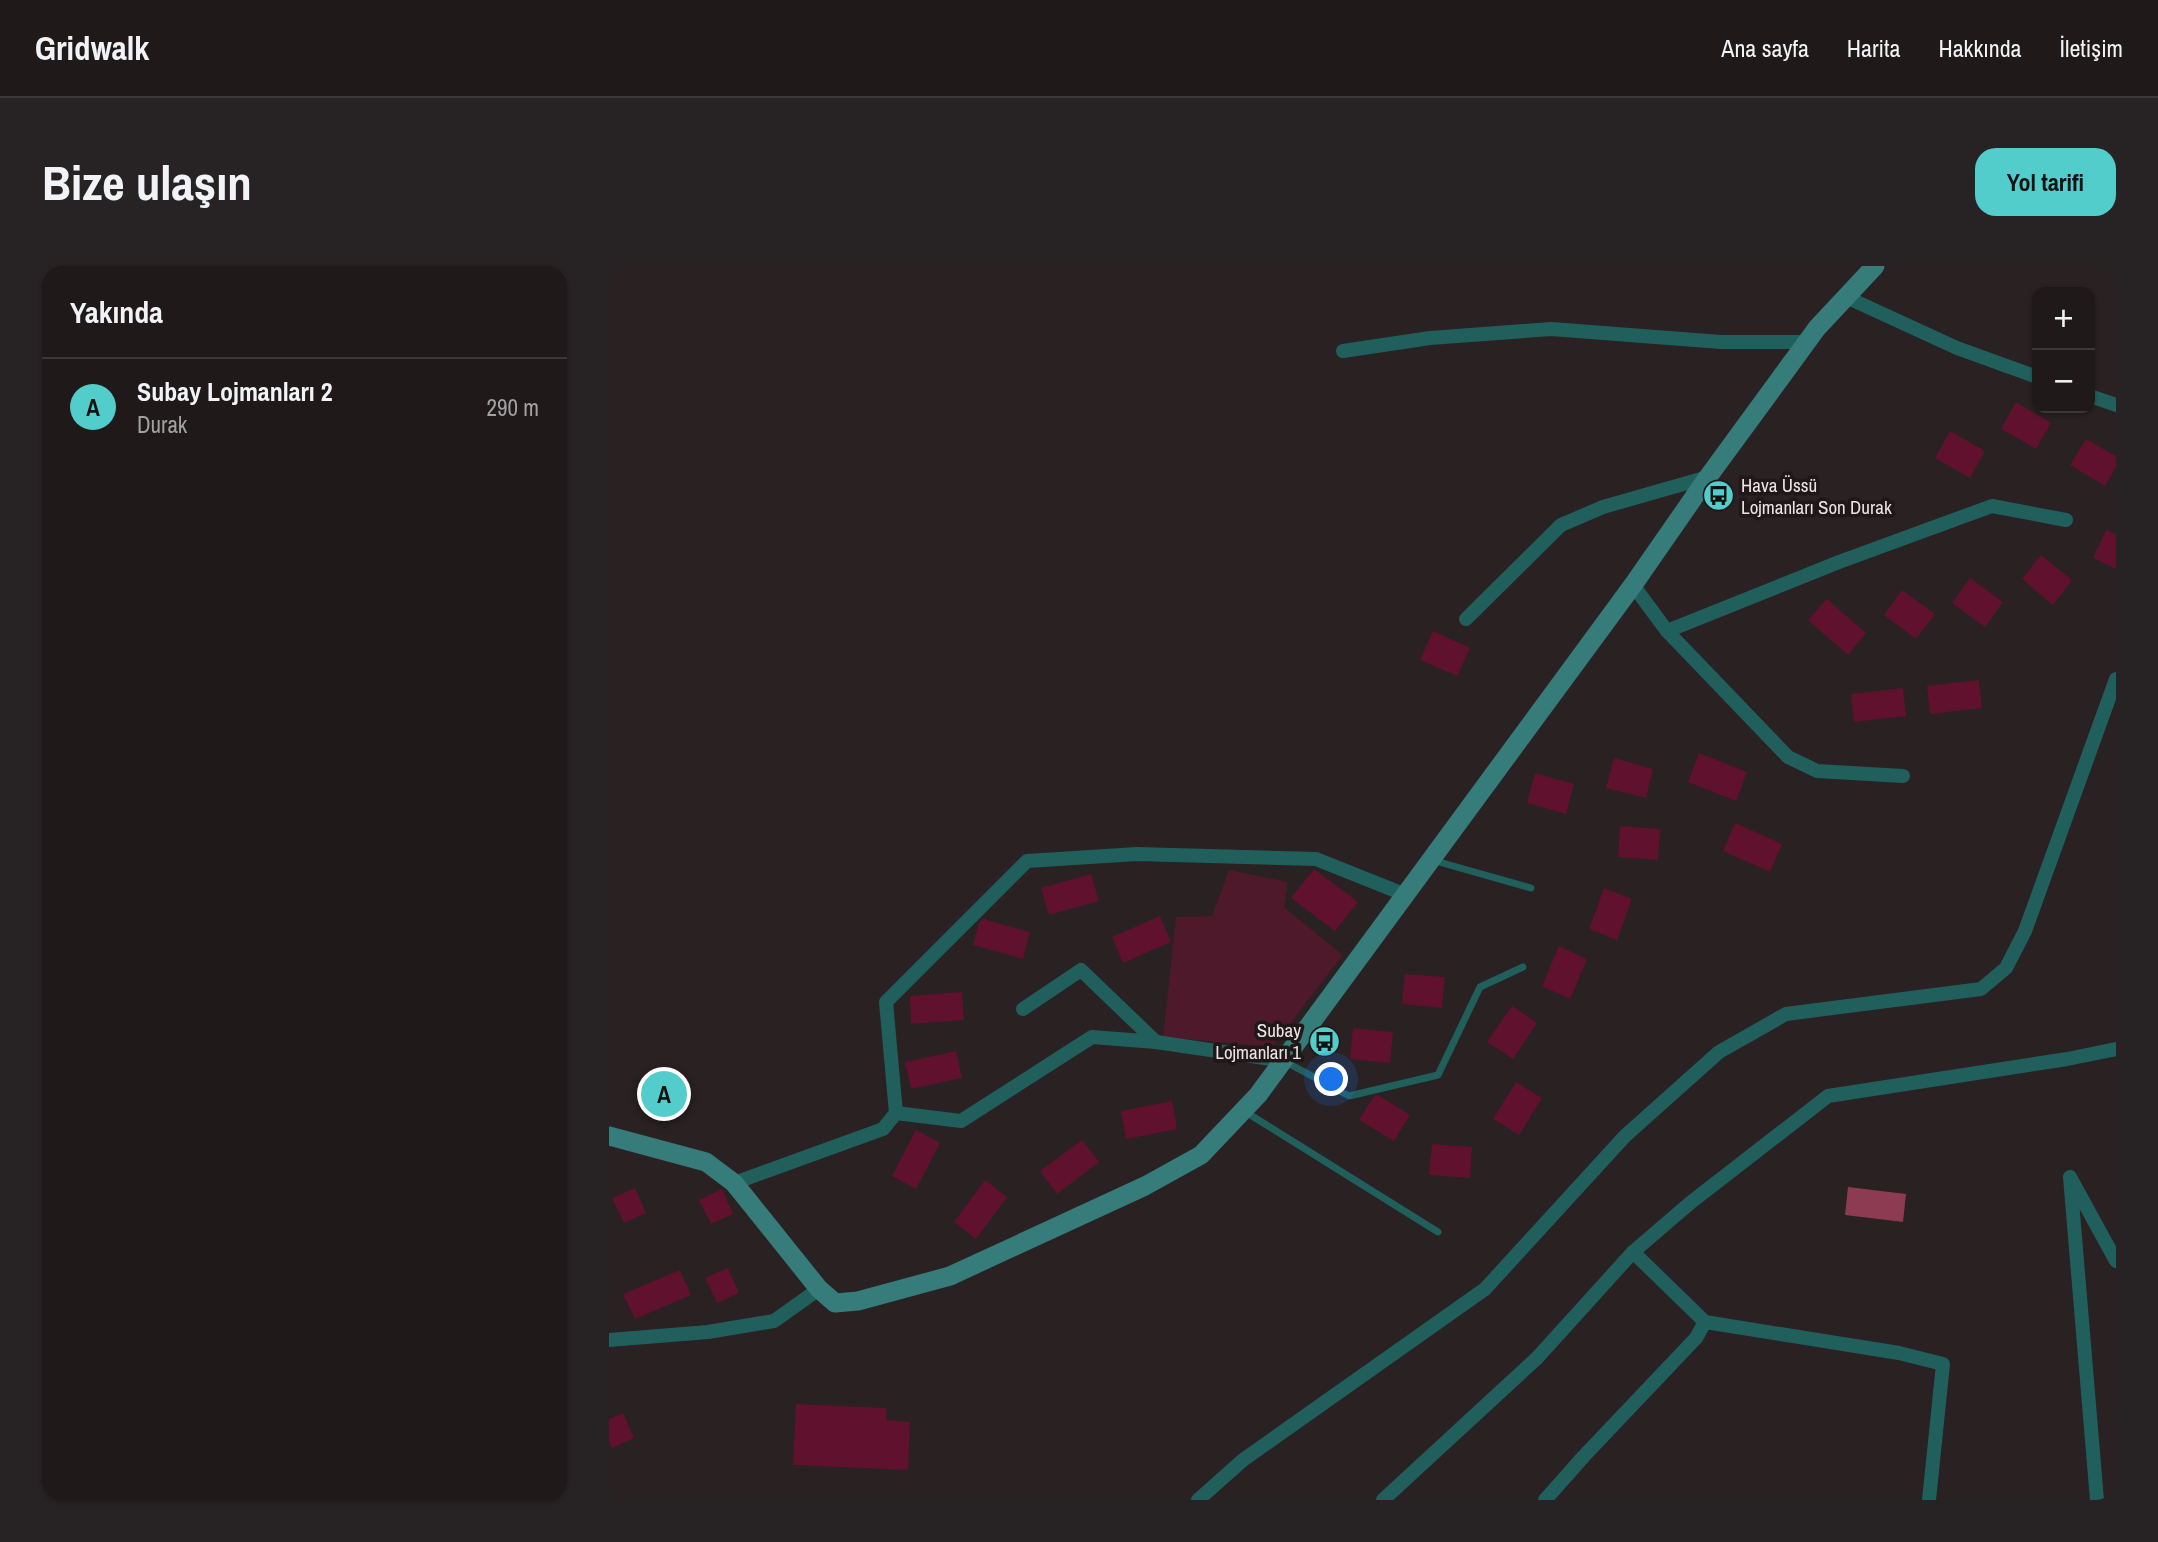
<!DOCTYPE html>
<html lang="tr">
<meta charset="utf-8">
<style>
body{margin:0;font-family:"Archivo Narrow",sans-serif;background:#272223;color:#f1f3f6}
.controls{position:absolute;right:21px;top:21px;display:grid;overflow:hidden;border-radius:14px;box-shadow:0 2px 5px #0004}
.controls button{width:63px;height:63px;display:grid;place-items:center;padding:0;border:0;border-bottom:2px solid #3c3839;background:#1f191a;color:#f1f3f6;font:35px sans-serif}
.you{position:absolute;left:723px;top:814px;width:24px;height:24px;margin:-18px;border:5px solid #fff;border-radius:50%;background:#1a73e8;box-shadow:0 0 0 10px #1a73e833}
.badge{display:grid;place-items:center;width:46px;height:46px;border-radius:50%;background:#53cdcb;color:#111;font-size:23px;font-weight:700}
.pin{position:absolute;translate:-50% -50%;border:4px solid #fff;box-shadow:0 2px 7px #0006}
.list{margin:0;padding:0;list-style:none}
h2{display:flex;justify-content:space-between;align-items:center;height:91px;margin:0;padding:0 28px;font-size:30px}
h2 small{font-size:23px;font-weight:400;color:#a1a0a2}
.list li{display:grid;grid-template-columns:46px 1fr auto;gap:21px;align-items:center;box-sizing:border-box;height:98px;padding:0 28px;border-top:2px solid #3c3839}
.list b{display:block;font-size:26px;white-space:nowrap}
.list p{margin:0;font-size:23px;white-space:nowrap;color:#a1a0a2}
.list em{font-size:23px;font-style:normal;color:#a1a0a2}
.map{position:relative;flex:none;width:1507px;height:1234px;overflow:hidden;border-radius:21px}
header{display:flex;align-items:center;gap:42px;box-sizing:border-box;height:98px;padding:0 35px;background:#1f191a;border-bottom:2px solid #3c3839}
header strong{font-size:33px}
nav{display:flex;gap:38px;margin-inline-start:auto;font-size:24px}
.intro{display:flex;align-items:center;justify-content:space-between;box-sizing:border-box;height:168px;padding:0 42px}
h1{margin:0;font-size:49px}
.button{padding:18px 32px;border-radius:21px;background:#53cdcb;color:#111;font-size:24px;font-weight:700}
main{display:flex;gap:42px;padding:0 42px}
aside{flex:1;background:#1f191a;border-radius:21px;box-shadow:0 2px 5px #0004}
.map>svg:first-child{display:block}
</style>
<header>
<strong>Gridwalk</strong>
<nav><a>Ana sayfa</a><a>Harita</a><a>Hakkında</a><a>İletişim</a></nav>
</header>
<div class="intro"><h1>Bize ulaşın</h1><a class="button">Yol tarifi</a></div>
<main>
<aside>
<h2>Yakında<small></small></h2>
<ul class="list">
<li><span class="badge">A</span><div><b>Subay Lojmanları 2</b><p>Durak</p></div><em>290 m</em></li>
</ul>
</aside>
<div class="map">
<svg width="1507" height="1234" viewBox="0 0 1507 1234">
<rect width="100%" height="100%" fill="#292122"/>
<polygon fill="#4e192a" points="620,604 679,616 675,641 734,689 663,781 554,771 567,651 603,650"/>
<polygon fill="#8c3b53" points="1239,921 1297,928 1294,956 1236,949"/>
<g fill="#60112e">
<polygon points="1407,136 1442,157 1427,183 1392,163"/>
<polygon points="1341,165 1376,185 1361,212 1326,192"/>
<polygon points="1477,173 1507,190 1507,201 1496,220 1461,199"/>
<polygon points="1497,264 1507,268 1507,303 1484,292"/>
<polygon points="1432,289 1463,314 1444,339 1413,313"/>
<polygon points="1361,312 1394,336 1376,361 1343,337"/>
<polygon points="1293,324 1326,348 1307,373 1275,349"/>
<polygon points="1218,333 1257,367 1239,389 1199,354"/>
<polygon points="824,365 861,382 848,410 811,394"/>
<polygon points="1370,414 1373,442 1321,448 1318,420"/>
<polygon points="1294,422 1297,450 1245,456 1242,428"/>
<polygon points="1090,487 1138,506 1127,535 1079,516"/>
<polygon points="1005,492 1044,503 1037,532 997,522"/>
<polygon points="926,507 965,518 957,548 918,537"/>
<polygon points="1126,557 1173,578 1161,606 1114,585"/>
<polygon points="1011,560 1051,563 1049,594 1009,591"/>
<polygon points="705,603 749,636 726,665 682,632"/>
<polygon points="482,608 490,635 440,649 432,622"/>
<polygon points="995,622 1023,633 1008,674 980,663"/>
<polygon points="551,650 562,676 514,697 503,671"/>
<polygon points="374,653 421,666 414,693 364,679 370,657"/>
<polygon points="950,680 978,693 961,733 933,720"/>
<polygon points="796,708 836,711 833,742 793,738"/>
<polygon points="353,726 355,754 302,758 301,730"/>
<polygon points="903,740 928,757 904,793 878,776"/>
<polygon points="744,762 784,766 781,797 741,793"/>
<polygon points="347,785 353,812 302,823 296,796"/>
<polygon points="907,816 933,832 910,869 884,853"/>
<polygon points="769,829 801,849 785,875 750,854 765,830"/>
<polygon points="563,835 568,863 517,873 512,845"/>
<polygon points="307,864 331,877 307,923 283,910"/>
<polygon points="473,874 490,896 448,928 431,905"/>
<polygon points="823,878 863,881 861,912 820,909"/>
<polygon points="376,914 398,931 367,973 345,956"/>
<polygon points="26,922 37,947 15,957 3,932"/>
<polygon points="113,923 124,948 102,958 90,934"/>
<polygon points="119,1002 130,1027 108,1037 96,1012"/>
<polygon points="71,1004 82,1029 26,1053 14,1028"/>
<polygon points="187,1138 277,1142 277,1154 301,1156 299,1204 184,1199"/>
<polygon points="14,1147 25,1172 3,1182 0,1175 0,1153"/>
</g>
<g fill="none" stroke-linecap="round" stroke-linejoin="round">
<g stroke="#215f5d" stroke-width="7">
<polyline points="823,594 922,622"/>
<polyline points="675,795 740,830 829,809 871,721 914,701"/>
<polyline points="635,845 829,966"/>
</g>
<g stroke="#215f5d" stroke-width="14">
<polyline points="1237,31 1348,82 1428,111"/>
<polyline points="734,85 821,72 942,63 1112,76 1198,76"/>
<polyline points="1481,130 1507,139"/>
<polyline points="1024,319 1058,365 1179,491 1208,505 1294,510"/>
<polyline points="857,353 952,259 994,241 1099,211"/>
<polyline points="1058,365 1230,296 1383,240 1457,254"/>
<polyline points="414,743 472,704 547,776"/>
<polyline points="287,847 352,855 483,771 547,776 675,795"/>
<polyline points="125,917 274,863 287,847 277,736 418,595 528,588 707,593 797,629"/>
<polyline points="1024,986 1096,1056 1290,1087 1334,1098 1320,1234"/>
<polyline points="0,1074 99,1066 165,1055 210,1023"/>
<polyline points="589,1234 634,1194 876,1023 1016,870 1110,786 1177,748 1372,723 1397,702 1416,665 1507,413"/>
<polyline points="774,1234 928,1092 1024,986 1081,937 1219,830 1458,793 1507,783"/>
<polyline points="936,1234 975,1190 1087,1072 1096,1056"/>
<polyline points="1488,1234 1461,911 1507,995"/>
</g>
<polyline stroke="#357c7a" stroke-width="19" points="0,870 97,896 125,917 210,1023 226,1037 249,1035 341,1010 536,920 592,889 649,829 1024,319 1099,211 1208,62 1266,0"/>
</g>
<defs>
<symbol id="bus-disc" viewBox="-11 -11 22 22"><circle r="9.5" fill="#53cdcb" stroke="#201719"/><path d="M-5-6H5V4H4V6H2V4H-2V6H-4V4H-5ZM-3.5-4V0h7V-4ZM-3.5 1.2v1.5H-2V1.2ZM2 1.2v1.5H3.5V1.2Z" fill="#111"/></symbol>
</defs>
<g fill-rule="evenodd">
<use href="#bus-disc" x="1092" y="212" width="35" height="35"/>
<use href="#bus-disc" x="698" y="758" width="35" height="35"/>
</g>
<g text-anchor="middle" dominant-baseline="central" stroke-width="7" stroke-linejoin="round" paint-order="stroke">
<g font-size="19" fill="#eae3e5" stroke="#201719" text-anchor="start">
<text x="1132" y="219">Hava Üssü<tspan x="1132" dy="22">Lojmanları Son Durak</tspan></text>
<text x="692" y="764" text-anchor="end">Subay<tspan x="692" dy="22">Lojmanları 1</tspan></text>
</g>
</g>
</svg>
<div class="controls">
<button>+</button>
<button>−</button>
</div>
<div class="you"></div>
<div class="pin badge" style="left:55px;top:828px">A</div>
</div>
</main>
